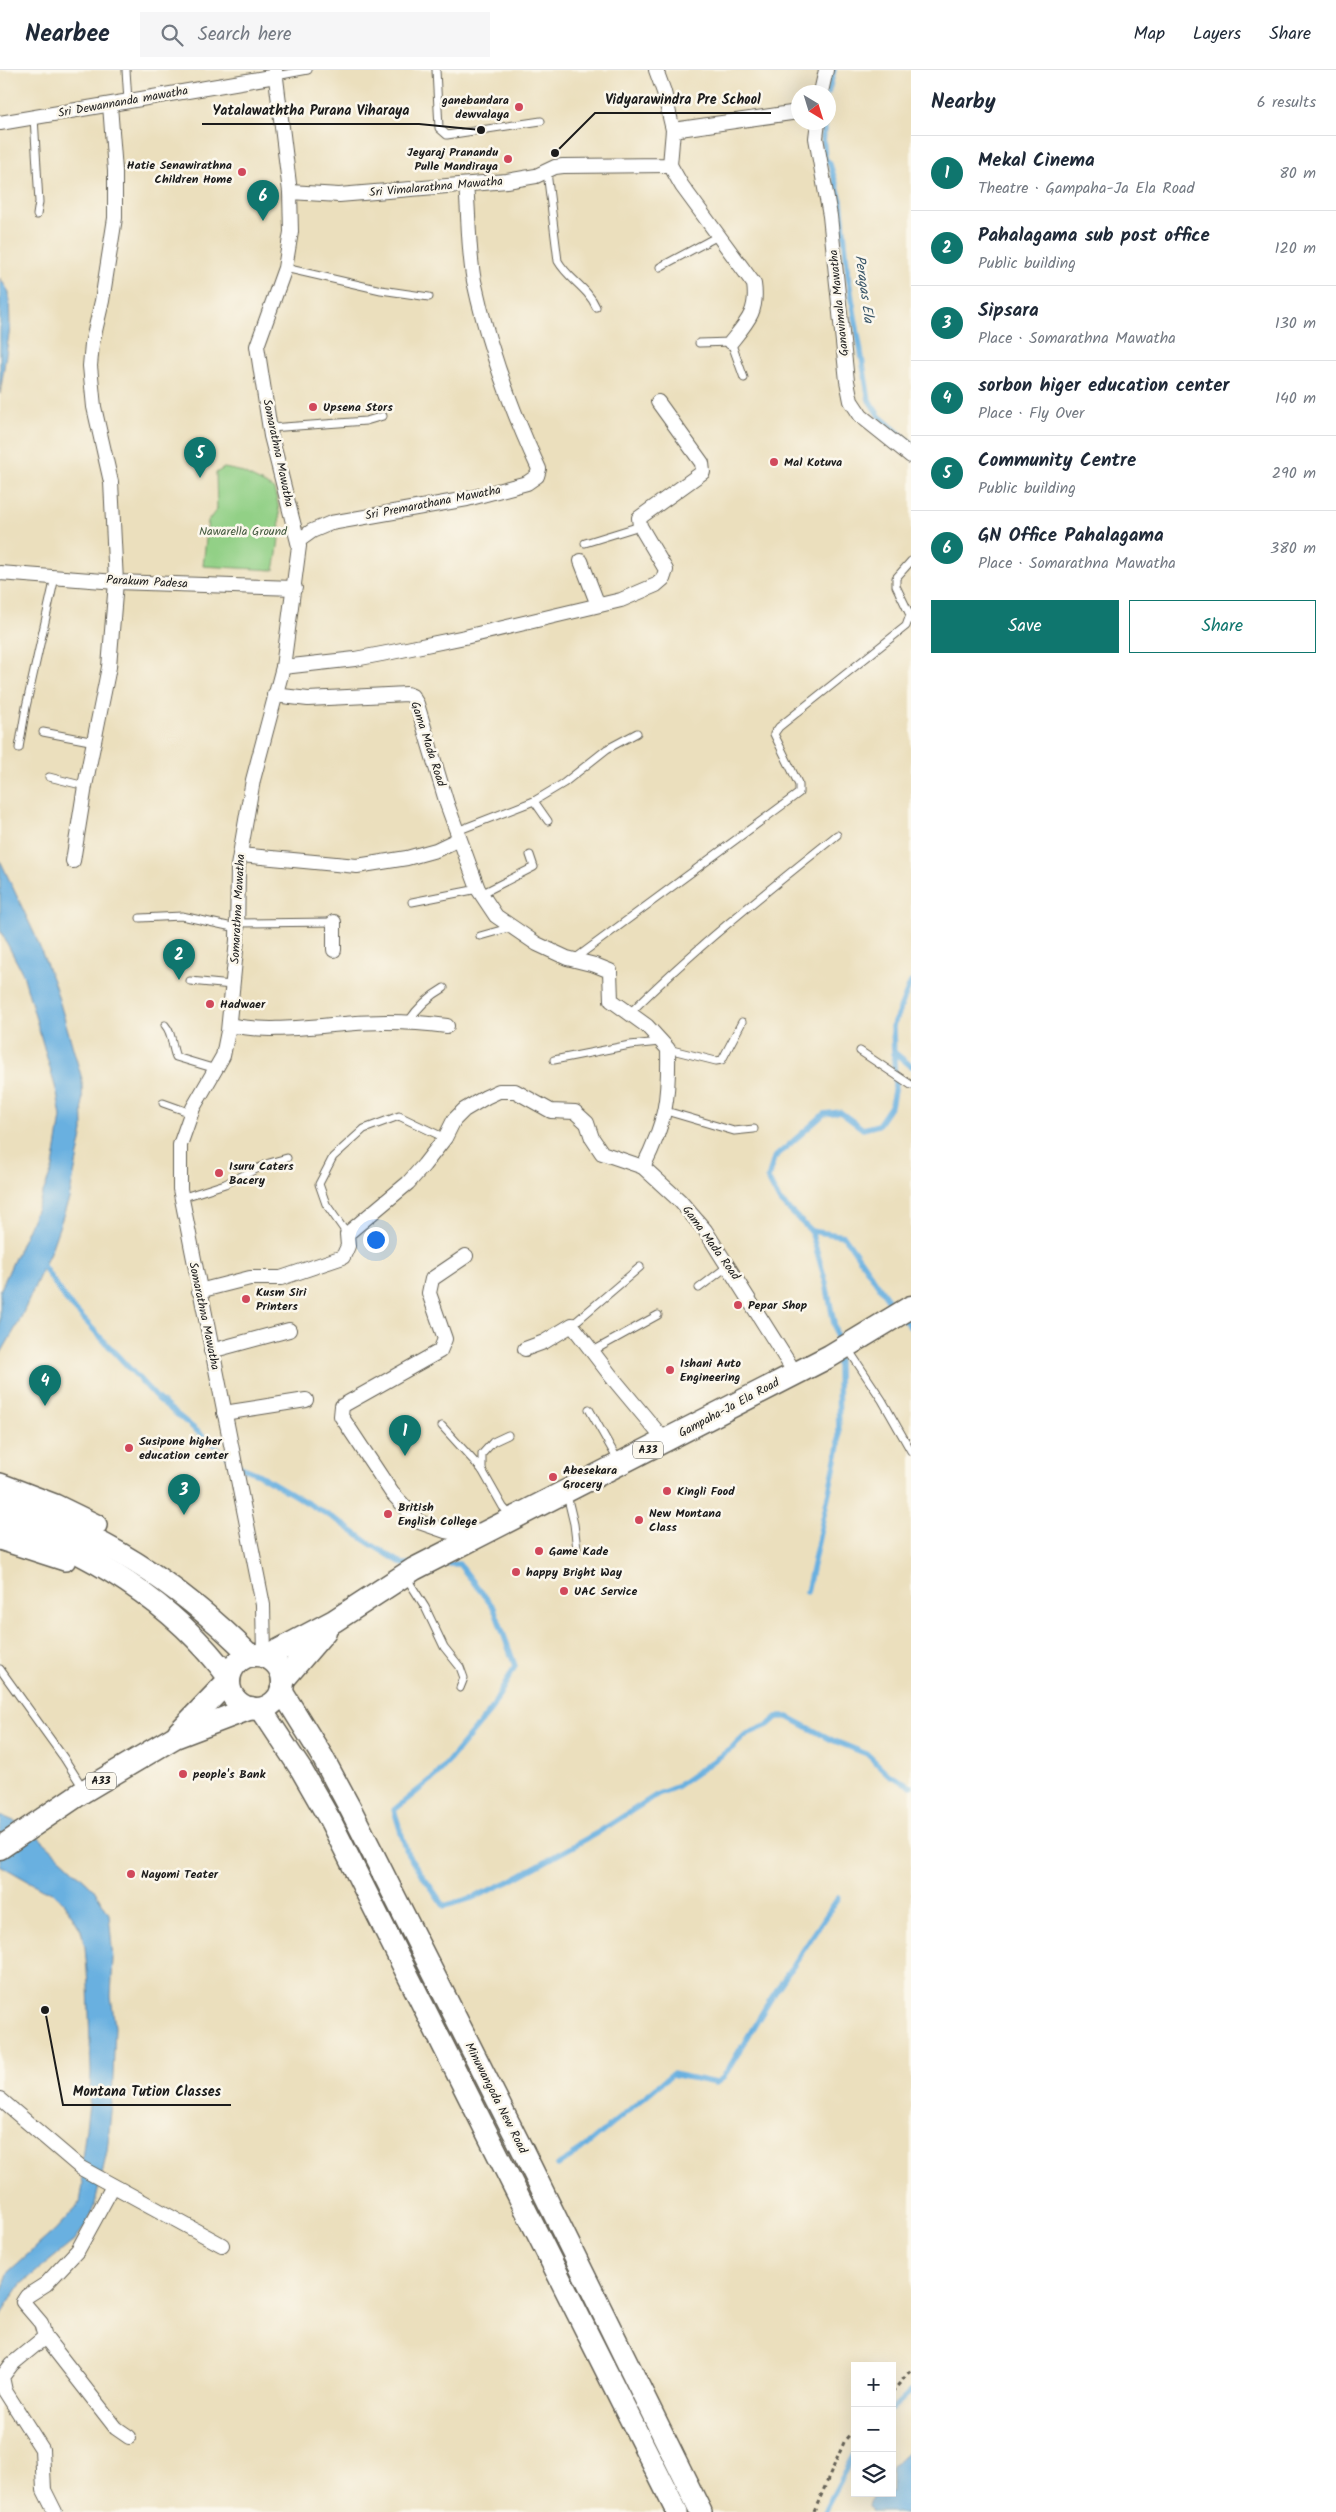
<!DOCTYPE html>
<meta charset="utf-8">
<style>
body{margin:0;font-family:Kalam,sans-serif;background:#f6f6f7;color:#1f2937}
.controls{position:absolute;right:15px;bottom:15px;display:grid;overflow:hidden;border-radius:0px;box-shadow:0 5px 20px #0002}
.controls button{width:45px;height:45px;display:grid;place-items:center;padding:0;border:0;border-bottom:1px solid #e0e1e3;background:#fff;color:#1f2937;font:25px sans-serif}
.compass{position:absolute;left:791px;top:15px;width:45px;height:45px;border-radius:50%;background:#fff;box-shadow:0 5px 20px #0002;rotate:142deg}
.you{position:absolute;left:375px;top:1169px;width:18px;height:18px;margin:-12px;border:4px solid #fff;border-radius:50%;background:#1a73e8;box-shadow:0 0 0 8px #1a73e833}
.badge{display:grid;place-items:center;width:32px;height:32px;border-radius:50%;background:#0f766e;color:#fff;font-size:16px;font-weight:700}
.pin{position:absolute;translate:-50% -41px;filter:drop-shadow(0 1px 2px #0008)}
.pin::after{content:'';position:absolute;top:26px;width:18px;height:15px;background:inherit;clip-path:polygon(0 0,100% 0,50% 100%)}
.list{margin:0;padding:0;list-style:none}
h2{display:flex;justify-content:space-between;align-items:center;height:65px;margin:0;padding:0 20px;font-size:21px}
h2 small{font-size:16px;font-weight:400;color:#747a83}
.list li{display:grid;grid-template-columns:32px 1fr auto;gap:15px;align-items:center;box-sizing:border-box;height:75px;padding:0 20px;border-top:1px solid #e0e1e3}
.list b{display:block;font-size:19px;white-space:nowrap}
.list p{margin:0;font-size:16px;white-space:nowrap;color:#747a83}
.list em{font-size:16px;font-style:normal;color:#747a83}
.actions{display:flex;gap:10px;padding:15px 20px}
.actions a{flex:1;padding:11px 0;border:1px solid #0f766e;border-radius:0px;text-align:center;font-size:18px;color:#0f766e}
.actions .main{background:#0f766e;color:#fff}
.icon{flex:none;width:28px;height:28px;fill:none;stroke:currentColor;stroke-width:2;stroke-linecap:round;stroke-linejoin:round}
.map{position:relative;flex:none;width:911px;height:2442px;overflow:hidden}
header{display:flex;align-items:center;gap:30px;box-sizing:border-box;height:70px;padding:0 25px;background:#fff;border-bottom:1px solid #e0e1e3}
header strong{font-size:24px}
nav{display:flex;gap:28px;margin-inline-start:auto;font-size:18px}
.search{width:350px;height:45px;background:#f6f6f7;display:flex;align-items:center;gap:12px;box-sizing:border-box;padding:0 18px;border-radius:0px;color:#747a83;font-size:19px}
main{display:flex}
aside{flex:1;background:#fff}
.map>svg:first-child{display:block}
</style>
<header>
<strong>Nearbee</strong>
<div class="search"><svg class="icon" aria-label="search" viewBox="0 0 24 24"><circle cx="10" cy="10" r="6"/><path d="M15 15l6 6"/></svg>Search here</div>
<nav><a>Map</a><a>Layers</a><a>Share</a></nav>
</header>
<main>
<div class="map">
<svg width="911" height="2442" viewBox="0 0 911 2442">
<rect width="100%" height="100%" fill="#fbf7ec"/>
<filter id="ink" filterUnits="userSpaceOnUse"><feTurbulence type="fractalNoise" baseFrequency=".02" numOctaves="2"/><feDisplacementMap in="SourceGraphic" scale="10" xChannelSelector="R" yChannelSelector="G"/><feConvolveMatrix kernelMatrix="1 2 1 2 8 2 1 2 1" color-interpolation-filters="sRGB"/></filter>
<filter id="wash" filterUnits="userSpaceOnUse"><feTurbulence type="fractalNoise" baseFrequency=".0096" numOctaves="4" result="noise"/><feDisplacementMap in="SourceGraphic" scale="20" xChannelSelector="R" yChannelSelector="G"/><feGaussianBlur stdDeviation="1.12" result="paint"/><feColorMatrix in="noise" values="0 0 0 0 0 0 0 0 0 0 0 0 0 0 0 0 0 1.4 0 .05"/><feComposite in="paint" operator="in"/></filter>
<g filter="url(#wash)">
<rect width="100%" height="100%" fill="#ebdfbd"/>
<path fill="#92d086" stroke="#577651" d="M224,398L239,401L273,418C284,442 279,476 274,500L203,496L208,451L217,439L216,403Z"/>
<g fill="#69b0e0" stroke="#42667e">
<polygon points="0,208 9,222 10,258 0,324"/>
<polygon points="0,790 35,865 55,916 82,1009 83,1061 69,1129 51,1180 19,1252 0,1285 0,1221 34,1145 53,1097 61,1047 57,1023 23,904 0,860"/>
<polygon points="0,1745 28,1757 93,1818 109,1844 113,1889 111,1926 115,1957 112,2032 107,2082 95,2134 87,2154 74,2171 21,2214 0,2246 0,2223 8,2202 55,2160 80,2133 83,2114 81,2096 89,2035 91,2002 88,1914 85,1877 81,1860 64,1833 52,1822 42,1819 0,1795"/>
<polygon points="911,2379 911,2442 872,2442 869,2436 873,2423 892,2423 892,2396"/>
</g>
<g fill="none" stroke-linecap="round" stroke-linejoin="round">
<g stroke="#69b0e0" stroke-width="5.5">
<polyline points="828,23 834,0"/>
<polyline points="826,52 823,65 825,88 830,94 841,130 848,205 869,330 879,346 911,373"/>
<polyline points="895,983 911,996"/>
<polyline points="811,1161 844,1166 896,1241"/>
<polyline points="39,1190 66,1230 157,1328 241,1397 258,1404 340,1452 369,1473 403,1494 409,1494"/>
<polyline points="903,1248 911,1258"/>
<polyline points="838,1274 826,1213 811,1161 779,1130 768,1109 774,1088 824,1044 840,1042 863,1059 878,1055 891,1036 895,1016 893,956 911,912"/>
<polyline points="443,1494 459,1494 494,1538 515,1596 491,1640 437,1705 394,1740 408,1785 444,1836 472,1828 508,1812 597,1763 658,1724 676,1717 732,1678 747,1664 768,1655 777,1647 788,1647 832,1670 867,1684 889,1705 911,1716"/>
<polyline points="807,1522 839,1376 838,1289"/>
<polyline points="558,2095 581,2080 672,2004 716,2013 723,2008 770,1930 838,1828"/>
<polyline points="892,2339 911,2321"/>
<polyline points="824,2442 855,2384"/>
</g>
</g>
</g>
<g filter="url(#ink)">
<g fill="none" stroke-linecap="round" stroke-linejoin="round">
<defs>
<g id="service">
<polyline points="126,0 128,31"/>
<polyline points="436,0 439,58 447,65 541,51"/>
<polyline points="276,6 308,0"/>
<polyline points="34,47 39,132 37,145"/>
<path d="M547,102L558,191C568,209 588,218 596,237"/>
<polyline points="660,197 718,166"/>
<polyline points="285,198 381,220 429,227"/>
<polyline points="699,273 731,272 744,308"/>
<polyline points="270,358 366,351 383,346"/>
<polyline points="585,473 640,456"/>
<polyline points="43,662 95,672"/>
<polyline points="19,678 26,637 55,507"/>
<polyline points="49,707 85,716"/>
<polyline points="534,731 548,751"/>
<polyline points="457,761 534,731 564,713 607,679 637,663"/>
<polyline points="481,824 534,797 530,785"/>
<polyline points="412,832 478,819"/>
<polyline points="140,848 182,846 237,858"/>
<polyline points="237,853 334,852"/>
<polyline points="480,866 512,857"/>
<polyline points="573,890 799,723 799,715 774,664 779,657 906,556 910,545 896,516 896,508 911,491"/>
<polyline points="190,911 232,915"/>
<path d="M631,942C695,878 767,821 837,765"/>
<path d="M408,952C418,937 428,927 444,918"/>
<path d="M165,955C173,964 171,975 176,987L216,999"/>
<polyline points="668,979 716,991 722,990 742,952"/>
<polyline points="860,981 911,1015"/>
<polyline points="554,990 630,975 660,972"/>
<polyline points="163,1033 191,1043"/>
<polyline points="666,1041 734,1061 754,1059"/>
<polyline points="181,1128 225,1114 269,1093 287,1088"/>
<polyline points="347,1164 326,1134 319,1114 333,1087 364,1059 399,1046 445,1068"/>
<polyline points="699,1218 728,1196"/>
<polyline points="572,1255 640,1197"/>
<polyline points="848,1279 882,1330 911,1381"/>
<polyline points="593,1281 658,1245"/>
<polyline points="589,1339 619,1392"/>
<polyline points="442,1356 482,1400 503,1437 511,1446"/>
<polyline points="482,1400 482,1384 493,1372 508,1365"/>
<polyline points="567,1425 574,1454 577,1479"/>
<polyline points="406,1507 425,1537 444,1577 460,1597 464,1608 460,1618"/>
<polyline points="0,1599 64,1688 83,1718"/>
</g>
<g id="minor">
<polyline points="656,0 664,22 673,60"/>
<polyline points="821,22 826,0"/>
<polyline points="818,52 816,68 830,146 847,311 851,331 861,346 911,386"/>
<polyline points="0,53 276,6"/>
<path d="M670,95L682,116L754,214C758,241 748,251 731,272"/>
<polyline points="290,122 339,125 507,111 536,106 555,97 563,96 670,95 673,60 798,42"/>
<path d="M298,471L312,461L331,453L467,429L527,413L537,406L539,399C511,339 488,276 474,211C468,180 469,146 466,115"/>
<polyline points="581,491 598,535"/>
<polyline points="0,503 116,512 295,518"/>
<polyline points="283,597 355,589 392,582 465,567 621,530 656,515 663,509 666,500 640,456 639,448 703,402 702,393 658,332"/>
<path d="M274,625L308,629L407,624L412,626L417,634L447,734L478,819L496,846L537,874L567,888L595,895L610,901L611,930L647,956L668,979C669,1028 666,1052 643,1097L680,1131L705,1160L795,1303"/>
<polyline points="240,785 357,796 407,788 436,780 459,769"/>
<polyline points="73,791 85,716 109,597 116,512 111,412 94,337 90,296 92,274 102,231 115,148 115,101 110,35"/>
<polyline points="334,852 334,880"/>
<path d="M229,955C263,962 298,958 332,955C370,951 409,951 447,956"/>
<polyline points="466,1186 432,1209 429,1223 445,1269 440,1281 342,1336 341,1346 392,1423 419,1452 445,1461 476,1466"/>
<polyline points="199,1221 250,1208 281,1208 343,1187 348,1176 347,1164 408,1113 424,1095 445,1068 454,1050 464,1040 486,1027 499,1021 515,1021 551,1041 575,1042 587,1053 592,1068 602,1083 643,1097"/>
<polyline points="525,1279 544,1272 572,1255 611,1306 665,1371"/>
<polyline points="211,1281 289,1260"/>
<polyline points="224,1343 306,1330"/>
<polyline points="264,1586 263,1535 180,1119 180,1075 193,1038 223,986 228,961 237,870 238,796 253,710 283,597 299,476 271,366 257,276 285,198 291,162 290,122 275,0"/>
<polyline points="0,2029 81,2098 222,2175"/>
<polyline points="45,2267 116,2358 129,2367"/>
<polyline points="55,2442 44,2420 42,2379 5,2321 2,2307 12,2294 45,2267 41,2253 23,2232 27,2226 46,2214 78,2180 113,2116"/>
</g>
<g id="primary">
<polyline points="0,1414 55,1435 96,1455"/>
<path d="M0,1433C100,1461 178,1513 251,1586"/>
<path d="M0,1452C87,1478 175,1534 229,1608"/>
<polyline points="0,1469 65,1490"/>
<polyline points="281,1620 322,1686 351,1740 523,2081 701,2442"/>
<polyline points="261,1639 302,1701 330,1750 677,2442"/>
</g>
<g id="trunk">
<circle cx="256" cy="1612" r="27"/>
<polyline points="266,1587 334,1551 414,1499 830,1286 911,1237"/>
<polyline points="283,1610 325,1561"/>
<polyline points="179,1662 229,1610"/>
<polyline points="0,1778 84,1721 175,1667 251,1638"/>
</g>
</defs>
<use href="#service" stroke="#646054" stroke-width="9"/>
<use href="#minor" stroke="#646054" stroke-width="16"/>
<use href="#primary" stroke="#646054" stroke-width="24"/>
<use href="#trunk" stroke="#646054" stroke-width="25"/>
<g stroke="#646054" stroke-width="3" stroke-dasharray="4 4" stroke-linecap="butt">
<polyline points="892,2322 911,2300"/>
<polyline points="814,2442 845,2370 855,2359"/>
</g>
<use href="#service" stroke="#fff" stroke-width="7"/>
<use href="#minor" stroke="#fff" stroke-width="14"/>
<use href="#primary" stroke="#fff" stroke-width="21"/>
<use href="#trunk" stroke="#fff" stroke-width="22"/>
</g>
</g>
<g fill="#d1495b" stroke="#fbf7ec" stroke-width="2">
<circle cx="519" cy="37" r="5"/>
<circle cx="508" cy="89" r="5"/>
<circle cx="242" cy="102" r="5"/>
<circle cx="313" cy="337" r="5"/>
<circle cx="774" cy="392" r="5"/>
<circle cx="210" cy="934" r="5"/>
<circle cx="219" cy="1103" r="5"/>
<circle cx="246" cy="1229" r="5"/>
<circle cx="738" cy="1235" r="5"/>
<circle cx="670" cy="1300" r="5"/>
<circle cx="129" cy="1378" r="5"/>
<circle cx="553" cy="1407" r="5"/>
<circle cx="667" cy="1421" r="5"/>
<circle cx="388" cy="1444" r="5"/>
<circle cx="639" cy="1450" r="5"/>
<circle cx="539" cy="1481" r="5"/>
<circle cx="516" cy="1502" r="5"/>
<circle cx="564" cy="1521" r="5"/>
<circle cx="183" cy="1704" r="5"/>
<circle cx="131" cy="1804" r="5"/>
</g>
<g text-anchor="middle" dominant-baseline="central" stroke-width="5" stroke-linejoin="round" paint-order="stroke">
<g fill="#fbf7ec" stroke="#5f5e5a" stroke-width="1">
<rect x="633" y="1371.5" width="30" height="17" rx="4"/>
<rect x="86" y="1702.5" width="30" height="17" rx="4"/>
</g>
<g font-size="11" font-weight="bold" fill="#1c1c1c">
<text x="648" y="1380">A33</text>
<text x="101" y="1711">A33</text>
</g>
<g font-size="12" font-weight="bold" fill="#1c1c1c" stroke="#fbf7ec" text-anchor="start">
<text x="509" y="30" text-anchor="end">ganebandara<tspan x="509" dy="14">dewvalaya</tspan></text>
<text x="498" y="82" text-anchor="end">Jeyaraj Pranandu<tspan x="498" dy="14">Pulle Mandiraya</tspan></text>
<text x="232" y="95" text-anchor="end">Hatie Senawirathna<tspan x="232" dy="14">Children Home</tspan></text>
<text x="323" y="337">Upsena Stors</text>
<text x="784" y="392">Mal Kotuva</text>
<text x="220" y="934">Hadwaer</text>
<text x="229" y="1096">Isuru Caters<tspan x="229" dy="14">Bacery</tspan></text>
<text x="256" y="1222">Kusm Siri<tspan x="256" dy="14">Printers</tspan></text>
<text x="748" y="1235">Pepar Shop</text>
<text x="680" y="1293">Ishani Auto<tspan x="680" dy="14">Engineering</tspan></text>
<text x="139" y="1371">Susipone higher<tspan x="139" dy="14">education center</tspan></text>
<text x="563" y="1400">Abesekara<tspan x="563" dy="14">Grocery</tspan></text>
<text x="677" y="1421">Kingli Food</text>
<text x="398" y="1437">British<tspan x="398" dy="14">English College</tspan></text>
<text x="649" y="1443">New Montana<tspan x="649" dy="14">Class</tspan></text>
<text x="549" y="1481">Game Kade</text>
<text x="526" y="1502">happy Bright Way</text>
<text x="574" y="1521">UAC Service</text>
<text x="193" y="1704">people's Bank</text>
<text x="141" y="1804">Nayomi Teater</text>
</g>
<g font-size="12" fill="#1c1c1c" stroke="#fbf7ec">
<text transform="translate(123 32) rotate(-10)">Sri Dewannanda mawatha</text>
<text transform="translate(436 117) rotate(-5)">Sri Vimalarathna Mawatha</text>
<text transform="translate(839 233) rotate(-96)">Ganavimala Mawatha</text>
<text transform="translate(278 383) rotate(78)">Somarathna Mawatha</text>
<text transform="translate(433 433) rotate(-11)">Sri Premarathana Mawatha</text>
<text transform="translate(147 512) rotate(3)">Parakum Padesa</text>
<text transform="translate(428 674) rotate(72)">Gama Mada Road</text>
<text transform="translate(238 839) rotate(-87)">Somarathna Mawatha</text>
<text transform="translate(711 1173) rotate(54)">Gama Mada Road</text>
<text transform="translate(204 1246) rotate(78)">Somarathna Mawatha</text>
<text transform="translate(729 1338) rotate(-28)">Gampaha-Ja Ela Road</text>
<text transform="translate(496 2028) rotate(63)">Minuwangoda New Road</text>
</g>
<g font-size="12" fill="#455b41" stroke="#fbf7ec">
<text x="243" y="461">Nawarella Ground</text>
</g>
<g font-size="14" font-style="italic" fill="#3b576a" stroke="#fbf7ec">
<text transform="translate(864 219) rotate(82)">Peragas Ela</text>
</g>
</g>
<path fill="none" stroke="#1c1c1c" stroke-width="2" d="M555 83L595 43H771M481 60L419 54H202M45 1940L63 2035H231"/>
<g fill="#1c1c1c" stroke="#fbf7ec" stroke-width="2">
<circle cx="555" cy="83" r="5"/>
<circle cx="481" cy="60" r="5"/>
<circle cx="45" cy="1940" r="5"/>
</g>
<g font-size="14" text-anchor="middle" font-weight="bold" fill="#1c1c1c" stroke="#fbf7ec" stroke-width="5" stroke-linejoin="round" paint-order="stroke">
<text x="683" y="34">Vidyarawindra Pre School</text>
<text x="311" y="45">Yatalawaththa Purana Viharaya</text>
<text x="147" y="2026">Montana Tution Classes</text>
</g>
</svg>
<div class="controls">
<button>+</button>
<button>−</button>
<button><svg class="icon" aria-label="layers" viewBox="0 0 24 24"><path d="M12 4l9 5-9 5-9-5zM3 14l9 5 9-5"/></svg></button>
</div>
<svg class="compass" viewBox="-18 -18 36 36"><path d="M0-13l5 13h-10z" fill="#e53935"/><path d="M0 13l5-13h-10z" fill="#747a83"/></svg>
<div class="you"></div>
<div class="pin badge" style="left:405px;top:1386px">1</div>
<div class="pin badge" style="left:179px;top:910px">2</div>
<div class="pin badge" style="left:184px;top:1445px">3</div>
<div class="pin badge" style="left:45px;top:1336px">4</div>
<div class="pin badge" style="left:200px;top:408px">5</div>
<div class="pin badge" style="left:263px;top:151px">6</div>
</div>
<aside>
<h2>Nearby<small>6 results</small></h2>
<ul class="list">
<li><span class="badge">1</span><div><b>Mekal Cinema</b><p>Theatre · Gampaha-Ja Ela Road</p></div><em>80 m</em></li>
<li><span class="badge">2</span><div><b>Pahalagama sub post office</b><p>Public building</p></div><em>120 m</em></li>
<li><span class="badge">3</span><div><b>Sipsara</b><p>Place · Somarathna Mawatha</p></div><em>130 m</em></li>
<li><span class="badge">4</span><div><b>sorbon higer education center</b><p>Place · Fly Over</p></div><em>140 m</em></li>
<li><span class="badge">5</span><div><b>Community Centre</b><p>Public building</p></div><em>290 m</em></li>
<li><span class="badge">6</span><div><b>GN Office Pahalagama</b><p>Place · Somarathna Mawatha</p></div><em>380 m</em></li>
</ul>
<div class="actions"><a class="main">Save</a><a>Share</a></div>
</aside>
</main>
